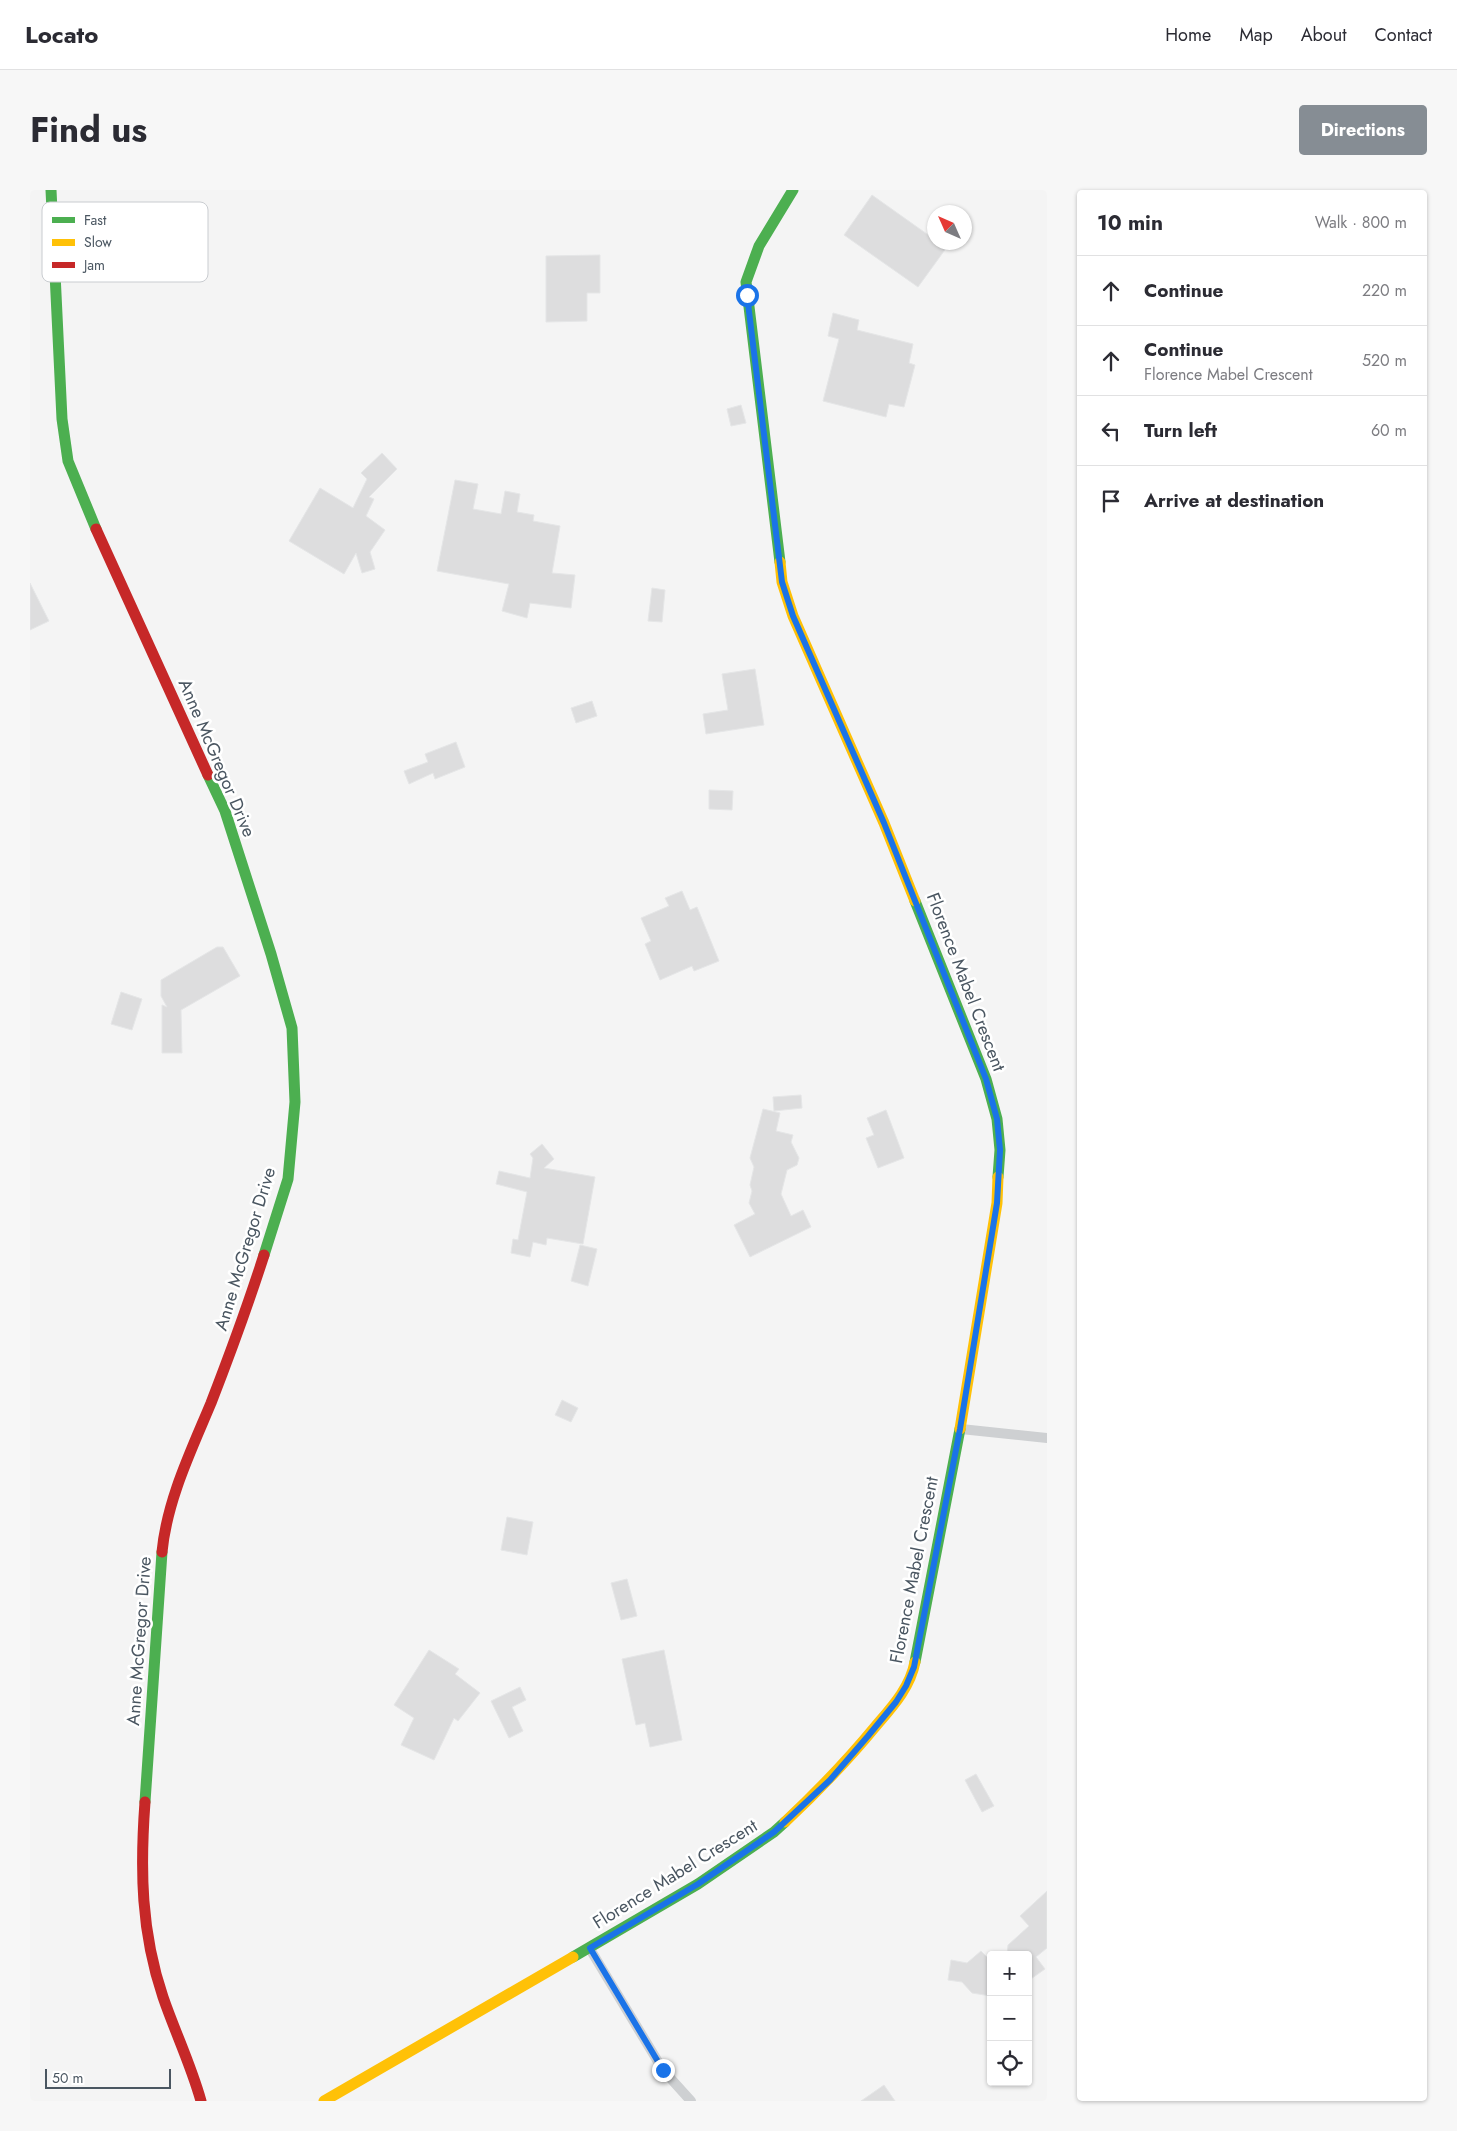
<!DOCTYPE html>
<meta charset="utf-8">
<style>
body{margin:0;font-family:Jost,sans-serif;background:#f7f7f7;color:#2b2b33}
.controls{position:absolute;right:15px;bottom:15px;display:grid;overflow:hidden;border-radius:5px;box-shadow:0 1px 4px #0004}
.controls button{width:45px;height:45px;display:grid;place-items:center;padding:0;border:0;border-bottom:1px solid #e1e1e2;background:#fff;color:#2b2b33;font:25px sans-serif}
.compass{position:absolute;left:897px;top:15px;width:45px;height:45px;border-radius:50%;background:#fff;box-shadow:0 1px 4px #0004;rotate:315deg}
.scale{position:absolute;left:15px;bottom:12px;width:126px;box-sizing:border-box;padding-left:5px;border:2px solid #4a5661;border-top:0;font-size:14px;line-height:18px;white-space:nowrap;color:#4a5661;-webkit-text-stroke:4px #fff;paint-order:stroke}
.stop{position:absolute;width:15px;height:15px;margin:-11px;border:4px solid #1a73e8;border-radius:50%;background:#fff}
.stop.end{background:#1a73e8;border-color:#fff;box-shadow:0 1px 5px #0008}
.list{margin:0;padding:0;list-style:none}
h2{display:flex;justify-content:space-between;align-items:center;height:65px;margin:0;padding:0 20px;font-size:21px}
h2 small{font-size:16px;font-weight:400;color:#7c7c81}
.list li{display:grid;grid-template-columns:32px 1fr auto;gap:15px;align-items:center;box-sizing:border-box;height:70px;padding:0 20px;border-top:1px solid #e1e1e2}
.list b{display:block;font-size:19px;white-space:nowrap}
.list p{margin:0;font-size:16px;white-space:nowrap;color:#7c7c81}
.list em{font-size:16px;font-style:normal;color:#7c7c81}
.icon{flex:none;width:28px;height:28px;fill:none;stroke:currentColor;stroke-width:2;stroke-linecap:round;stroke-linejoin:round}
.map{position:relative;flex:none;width:1017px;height:1911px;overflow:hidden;border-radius:5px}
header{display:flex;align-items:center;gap:30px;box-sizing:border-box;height:70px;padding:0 25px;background:#fff;border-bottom:1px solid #e1e1e2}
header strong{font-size:24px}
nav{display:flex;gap:28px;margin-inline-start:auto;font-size:18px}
.intro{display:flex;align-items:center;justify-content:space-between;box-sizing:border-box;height:120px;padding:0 30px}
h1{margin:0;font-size:35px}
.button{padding:12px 22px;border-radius:5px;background:#868d94;color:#fff;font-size:18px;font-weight:700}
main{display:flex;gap:30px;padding:0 30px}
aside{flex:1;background:#fff;border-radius:5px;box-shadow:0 1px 4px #0004}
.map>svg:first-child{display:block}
</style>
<header>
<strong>Locato</strong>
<nav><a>Home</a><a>Map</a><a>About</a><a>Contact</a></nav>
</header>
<div class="intro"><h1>Find us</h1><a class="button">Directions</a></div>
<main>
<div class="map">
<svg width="1017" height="1911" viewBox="0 0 1017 1911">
<rect width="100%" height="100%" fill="#f4f4f4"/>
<g fill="#ddddde" stroke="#e5e6e7">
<polygon points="842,5 904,49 904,52 910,52 917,57 888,97 814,45"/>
<polygon points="570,65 570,103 557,103 557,131 516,132 516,66"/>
<polygon points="803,123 829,130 827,140 883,154 879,173 885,175 874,217 859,214 856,227 793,211 809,149 798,146"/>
<polygon points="711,215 716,233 701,236 697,219"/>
<polygon points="352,263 367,279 339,307 344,309 336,326 355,340 340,362 345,379 332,383 326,363 314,384 259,351 290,298 323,318 337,289 331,283"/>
<polygon points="425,290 448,294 443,319 471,324 475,301 490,304 487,322 504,325 503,331 530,336 522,383 545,385 541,418 500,413 497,428 472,421 479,394 407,381"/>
<polygon points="0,393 19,431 0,440"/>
<polygon points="622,398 635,400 632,432 618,431"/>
<polygon points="725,479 734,535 676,544 673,524 698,520 692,484"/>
<polygon points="562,511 567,526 546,533 541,518"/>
<polygon points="426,552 435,577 405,589 403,583 379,594 374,581 398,572 395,564"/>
<polygon points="679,600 703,601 702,620 679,619"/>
<polygon points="652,701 660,720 667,717 689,771 664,781 662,776 630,790 615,754 621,751 611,728 639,716 635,708"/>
<polygon points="187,757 193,757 210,786 151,820 152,863 132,863 132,815 137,817 131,806 131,790"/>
<polygon points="91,802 112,809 102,840 81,834"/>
<polygon points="771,905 772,918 744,921 743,907"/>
<polygon points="733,919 750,923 746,941 763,945 761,952 769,968 767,975 757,980 751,1004 761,1026 773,1020 781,1037 720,1067 704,1035 725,1024 719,1013 722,1001 720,995 724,977 720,968"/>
<polygon points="856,920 874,968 848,978 836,948 844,945 837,928"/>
<polygon points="512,954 524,969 514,978 565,987 553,1054 517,1048 516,1055 503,1052 500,1067 481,1063 483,1049 488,1050 497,1002 466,994 469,981 500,988 503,968 500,964"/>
<polygon points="550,1055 567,1059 558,1096 541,1091"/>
<polygon points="532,1210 548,1218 541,1232 525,1225"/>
<polygon points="477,1327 503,1332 497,1365 471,1360"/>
<polygon points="597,1389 607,1426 591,1430 581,1393"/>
<polygon points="399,1460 429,1479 425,1484 450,1503 428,1531 424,1528 404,1570 371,1555 384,1528 364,1515"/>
<polygon points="634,1460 652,1550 620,1557 615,1533 606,1535 592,1469"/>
<polygon points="490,1497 496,1510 482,1517 493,1541 479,1548 461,1511"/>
<polygon points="946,1584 964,1616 952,1622 935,1590"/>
<polygon points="1017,1701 1017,1758 1006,1767 1015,1779 998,1791 998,1765 977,1765 978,1755 999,1736 990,1726"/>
<polygon points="951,1761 961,1771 961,1806 942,1803 932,1792 918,1790 921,1770 937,1773"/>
<polygon points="854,1895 865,1911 831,1911"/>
</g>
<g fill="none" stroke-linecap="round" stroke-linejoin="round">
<g stroke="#ced0d2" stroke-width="10">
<polyline points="931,1239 1017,1248"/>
<polyline points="560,1759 633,1880 661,1911"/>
</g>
<g stroke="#4caf50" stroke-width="11">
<polyline points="21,0 32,229 38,271 66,339"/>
<polyline points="750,372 716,92 729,56 763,0"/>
<polyline points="178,585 195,621 241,764 262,838 265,912 258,989 234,1065"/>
<polyline points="885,711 956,889 967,929 970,960 968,987"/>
<polyline points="885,1472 930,1239"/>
<polyline points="115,1612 132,1362"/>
<polyline points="543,1767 668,1694 744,1642 755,1632"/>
</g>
<g stroke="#ffc107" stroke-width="11">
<polyline points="750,372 752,392 763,426 854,633 885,711"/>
<polyline points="930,1239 967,1013 968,987"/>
<path d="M755,1632C788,1601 817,1571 845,1537C862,1517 880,1498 885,1472"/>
<polyline points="294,1911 543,1767"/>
</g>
<g stroke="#c62828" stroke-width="11">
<polyline points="66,339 178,585"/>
<path d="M132,1362C137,1310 161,1261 181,1213C200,1164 218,1115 234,1065"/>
<path d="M115,1612C110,1680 111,1742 133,1807C145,1842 161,1875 171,1911"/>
</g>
</g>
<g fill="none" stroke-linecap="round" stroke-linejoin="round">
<polyline stroke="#1a73e8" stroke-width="6" points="633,1880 560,1758 668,1694 744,1642 800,1590 838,1546 866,1512 876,1496 884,1477 930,1239 967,1013 970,960 967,929 956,889 854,633 763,426 752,392 717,105"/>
</g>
<g text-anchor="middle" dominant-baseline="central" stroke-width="5" stroke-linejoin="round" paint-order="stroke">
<g font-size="18" fill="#4a5661" stroke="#fff">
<text transform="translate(187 568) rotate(67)">Anne McGregor Drive</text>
<text transform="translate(936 792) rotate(69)">Florence Mabel Crescent</text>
<text transform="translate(215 1059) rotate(-73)">Anne McGregor Drive</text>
<text transform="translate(884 1380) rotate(-79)">Florence Mabel Crescent</text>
<text transform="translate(109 1451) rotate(-86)">Anne McGregor Drive</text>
<text transform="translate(645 1684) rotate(-32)">Florence Mabel Crescent</text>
</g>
</g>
<rect x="12" y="12" width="166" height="80" rx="8" fill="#fff" stroke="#c9ccd0" stroke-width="1"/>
<rect x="22" y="27" width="23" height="6" fill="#4caf50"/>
<rect x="22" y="49" width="23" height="7" fill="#ffc107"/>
<rect x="22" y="72" width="23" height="6" fill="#c62828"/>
<g font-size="14" fill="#4a5661">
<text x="54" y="35">Fast</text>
<text x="54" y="57">Slow</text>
<text x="54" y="80">Jam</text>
</g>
</svg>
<div class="controls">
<button>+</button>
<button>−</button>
<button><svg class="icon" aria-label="locate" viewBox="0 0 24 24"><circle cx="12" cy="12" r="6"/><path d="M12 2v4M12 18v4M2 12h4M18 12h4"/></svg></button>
</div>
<svg class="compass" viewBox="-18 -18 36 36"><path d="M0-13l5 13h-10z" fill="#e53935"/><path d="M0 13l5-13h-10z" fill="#7c7c81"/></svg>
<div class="scale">50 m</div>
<div class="stop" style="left:717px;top:105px"></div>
<div class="stop end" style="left:633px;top:1880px"></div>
</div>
<aside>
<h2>10 min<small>Walk · 800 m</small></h2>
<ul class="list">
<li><svg class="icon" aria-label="ahead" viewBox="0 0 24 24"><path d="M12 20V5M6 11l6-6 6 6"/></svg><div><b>Continue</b></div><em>220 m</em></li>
<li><svg class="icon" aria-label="ahead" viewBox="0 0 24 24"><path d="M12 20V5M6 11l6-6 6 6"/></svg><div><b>Continue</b><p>Florence Mabel Crescent</p></div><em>520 m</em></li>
<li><svg class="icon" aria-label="left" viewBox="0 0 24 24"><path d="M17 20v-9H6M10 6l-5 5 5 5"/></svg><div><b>Turn left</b></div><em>60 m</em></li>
<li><svg class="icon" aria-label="arrive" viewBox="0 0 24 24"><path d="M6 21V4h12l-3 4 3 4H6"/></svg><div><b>Arrive at destination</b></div></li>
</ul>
</aside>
</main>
